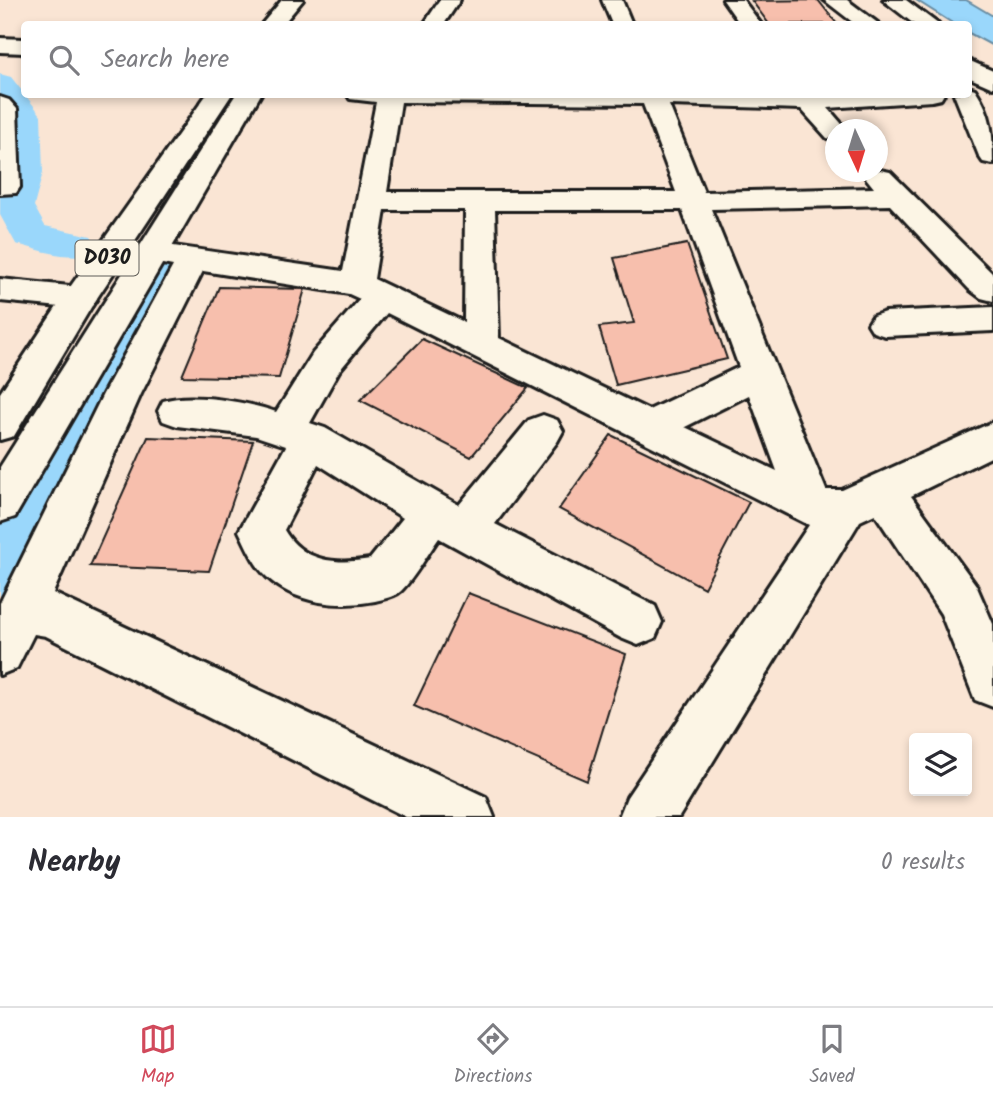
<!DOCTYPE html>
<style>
body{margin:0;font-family:Kalam,sans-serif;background:#f2f2f3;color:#2b2b33}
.controls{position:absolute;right:21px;bottom:21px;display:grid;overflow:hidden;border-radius:7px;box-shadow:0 4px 10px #0003}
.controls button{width:63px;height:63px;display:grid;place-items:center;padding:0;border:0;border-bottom:2px solid #e1e1e2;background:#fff;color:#2b2b33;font:35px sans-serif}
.compass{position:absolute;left:825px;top:119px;width:63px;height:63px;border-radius:50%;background:#fff;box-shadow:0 4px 10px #0003;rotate:176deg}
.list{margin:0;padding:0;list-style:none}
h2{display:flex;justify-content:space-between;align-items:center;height:91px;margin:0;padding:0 28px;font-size:30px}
h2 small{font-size:23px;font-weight:400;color:#7c7c81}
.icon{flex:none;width:38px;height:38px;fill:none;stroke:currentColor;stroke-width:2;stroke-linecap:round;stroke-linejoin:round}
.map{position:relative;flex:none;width:993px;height:817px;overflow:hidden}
.search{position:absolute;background:#fff;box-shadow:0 4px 10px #0003;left:21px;right:21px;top:21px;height:77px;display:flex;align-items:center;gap:18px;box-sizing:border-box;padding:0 24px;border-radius:7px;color:#7c7c81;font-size:26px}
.sheet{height:189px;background:#fff}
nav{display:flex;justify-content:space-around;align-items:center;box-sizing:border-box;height:98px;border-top:2px solid #e1e1e2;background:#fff;font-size:19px;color:#7c7c81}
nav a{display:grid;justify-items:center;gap:4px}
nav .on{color:#d1495b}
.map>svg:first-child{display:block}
</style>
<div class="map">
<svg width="993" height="817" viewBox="0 0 993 817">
<rect width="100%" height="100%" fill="#fae5d4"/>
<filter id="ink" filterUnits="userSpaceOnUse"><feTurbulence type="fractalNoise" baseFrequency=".0143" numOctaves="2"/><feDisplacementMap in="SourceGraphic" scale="14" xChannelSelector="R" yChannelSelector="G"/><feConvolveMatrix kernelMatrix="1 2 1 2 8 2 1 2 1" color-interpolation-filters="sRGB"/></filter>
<g filter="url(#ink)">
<polygon fill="#9ad7fb" stroke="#688ca2" stroke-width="2" points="916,0 966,0 993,16 993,46 969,33 968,24 954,24"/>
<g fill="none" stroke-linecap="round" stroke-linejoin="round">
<g fill="#9ad7fb" fill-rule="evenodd">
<path d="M0,74L11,77L41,115L43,172L34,206L45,226L91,236L97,245L91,254C66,260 40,250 16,244L0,215V192L7,172V116L0,106Z"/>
<polygon points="169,258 184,262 190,272 21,597 0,605 0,521 154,262"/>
</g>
</g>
<g fill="#f7bfad" stroke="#1c1c1c" stroke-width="2">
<polygon points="818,0 837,24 769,24 752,1"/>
<polygon points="687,244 727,359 616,385 599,327 634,323 614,258"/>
<polygon points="219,287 305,289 279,378 182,376"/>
<polygon points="422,339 528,388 471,457 360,400"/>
<polygon points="611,435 749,502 704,588 559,509"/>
<polygon points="148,437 253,441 209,571 90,566"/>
<polygon points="468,593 626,654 587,781 414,706"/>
</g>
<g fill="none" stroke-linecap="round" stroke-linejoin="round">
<defs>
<g id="minor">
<polygon points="440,0 460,0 444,24 424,24"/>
<polygon points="602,0 622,0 632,24 612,24"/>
<polygon points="723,0 743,0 761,24 740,24"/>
<polygon points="824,0 847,0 879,24 855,24"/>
<polygon points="0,38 24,39 24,53 0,52"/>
<path d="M968,87L975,89C992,114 993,134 993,164L983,162L979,156L954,94H968Z"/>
<path d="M347,94H944L941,99L932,101L828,108L847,130H836V140L827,138L801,109L669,105L704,192L874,188L866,178L870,172L880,170L890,172L993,274V301L981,298L969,289L890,205L711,209L826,490H842L993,422V456L911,496L976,585L993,624V707L975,700L941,614L875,514L860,521L679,817H619L627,797L809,525L387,313L339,371L310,423L325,428L459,505L529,420L543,415L557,420L563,431L557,442L495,524L655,606L662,622L655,638L638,645L621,638L439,538C427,555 415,577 401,591C395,597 383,599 375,601C339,608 296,604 267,577C254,565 247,547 239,531L286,446L256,436L177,426L163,421L158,411L163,401C191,392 248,402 276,412L313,353L360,299L349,294L203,271L141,394L53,593L486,797L494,817H406L46,636L34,634L17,668L0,675V603L103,394L173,266L142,260L137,253L142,246L153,243L343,271L376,102L350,99ZM401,102L643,104L676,192H387ZM385,210H465L464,322L374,279ZM495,210H682L739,367L649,410L499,338ZM749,395L777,471L685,427ZM318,464L403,518L370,559C336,565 303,562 284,530Z"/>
<polygon points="0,97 9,100 17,109 20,187 16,193 0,194"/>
<polygon points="0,279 80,287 92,290 97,298 92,306 80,309 0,301"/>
<polygon points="993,307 993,331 885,336 873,332 868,324 873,316 885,312"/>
</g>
<g id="major">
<polygon points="282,0 303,0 283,24 262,24"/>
<polygon points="883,0 906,0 938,24 914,24"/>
<polygon points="968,60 993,71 993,88 968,77"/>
<polygon points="207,94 232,94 93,304 14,436 0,440 0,393 68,290"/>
<polygon points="236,94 261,94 15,517 0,522 0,467"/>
</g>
</defs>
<use href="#minor" stroke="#1c1c1c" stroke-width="6"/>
<use href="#major" stroke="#1c1c1c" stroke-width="6"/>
<use href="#minor" fill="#fcf5e5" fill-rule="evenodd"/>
<use href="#major" fill="#fcf5e5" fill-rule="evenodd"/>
</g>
</g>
<g text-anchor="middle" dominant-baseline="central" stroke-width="7" stroke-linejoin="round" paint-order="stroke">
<rect fill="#fcf5e5" stroke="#5f5d58" stroke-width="2" x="75.5" y="240.5" width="63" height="35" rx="5"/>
<g font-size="21" font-weight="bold" fill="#1c1c1c">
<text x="107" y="258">D030</text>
</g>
</g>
</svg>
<div class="controls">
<button><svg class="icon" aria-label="layers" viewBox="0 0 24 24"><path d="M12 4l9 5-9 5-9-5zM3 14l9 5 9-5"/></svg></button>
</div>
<svg class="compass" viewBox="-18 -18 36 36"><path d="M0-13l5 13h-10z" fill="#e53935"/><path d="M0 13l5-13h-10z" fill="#7c7c81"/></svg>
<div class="search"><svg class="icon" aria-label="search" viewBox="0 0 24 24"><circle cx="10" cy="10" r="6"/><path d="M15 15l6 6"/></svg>Search here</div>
</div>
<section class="sheet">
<h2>Nearby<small>0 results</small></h2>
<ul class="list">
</ul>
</section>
<nav>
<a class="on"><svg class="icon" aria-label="map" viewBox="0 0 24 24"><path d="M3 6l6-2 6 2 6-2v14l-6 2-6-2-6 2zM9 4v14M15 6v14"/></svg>Map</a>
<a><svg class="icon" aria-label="directions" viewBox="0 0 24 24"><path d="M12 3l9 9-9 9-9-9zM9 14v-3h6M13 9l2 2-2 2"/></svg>Directions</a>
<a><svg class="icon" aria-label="saved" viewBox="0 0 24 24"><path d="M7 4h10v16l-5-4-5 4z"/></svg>Saved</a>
</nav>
